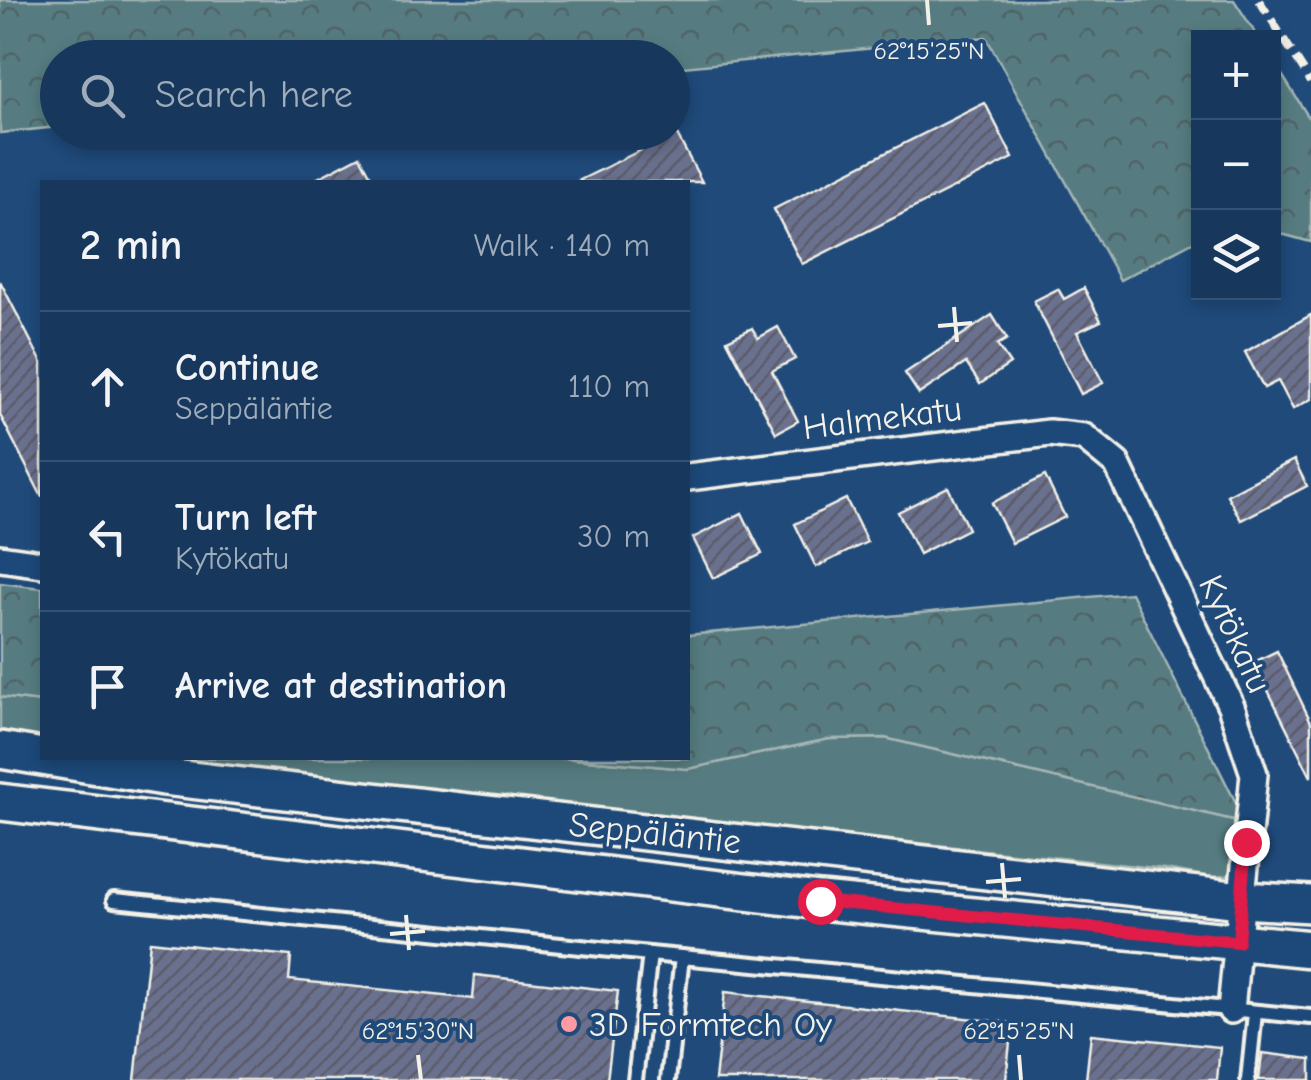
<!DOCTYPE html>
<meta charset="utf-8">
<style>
body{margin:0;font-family:"Comic Neue",sans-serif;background:#203f62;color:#f1f3f6}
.controls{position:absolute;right:30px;top:30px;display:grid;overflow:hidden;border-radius:0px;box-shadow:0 5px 15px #0003}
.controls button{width:90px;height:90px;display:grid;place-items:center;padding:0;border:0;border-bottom:2px solid #365272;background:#17385c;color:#f1f3f6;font:50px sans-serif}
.stop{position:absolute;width:30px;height:30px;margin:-22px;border:8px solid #e11d48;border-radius:50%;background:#fff}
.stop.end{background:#e11d48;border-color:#fff;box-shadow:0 2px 10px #0008}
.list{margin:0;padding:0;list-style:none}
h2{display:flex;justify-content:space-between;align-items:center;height:130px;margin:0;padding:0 40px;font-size:42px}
h2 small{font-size:32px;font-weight:400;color:#9eacbb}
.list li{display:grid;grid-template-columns:65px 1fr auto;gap:30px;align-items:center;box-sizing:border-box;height:150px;padding:0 40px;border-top:2px solid #365272}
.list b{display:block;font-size:38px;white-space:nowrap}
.list p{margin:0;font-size:32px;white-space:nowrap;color:#9eacbb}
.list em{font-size:32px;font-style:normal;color:#9eacbb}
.icon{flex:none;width:55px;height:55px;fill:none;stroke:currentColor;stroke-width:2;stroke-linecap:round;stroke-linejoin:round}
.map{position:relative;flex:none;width:1311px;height:1080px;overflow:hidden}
.search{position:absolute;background:#17385c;box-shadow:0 5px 15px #0003;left:40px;top:40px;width:650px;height:110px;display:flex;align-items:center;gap:25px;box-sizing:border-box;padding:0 35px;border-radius:55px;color:#9eacbb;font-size:38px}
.panel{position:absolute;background:#17385c;box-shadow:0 5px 15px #0003;left:40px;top:180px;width:650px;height:580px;border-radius:0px}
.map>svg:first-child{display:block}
</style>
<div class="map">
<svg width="1311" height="1080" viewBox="0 0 1311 1080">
<defs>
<pattern id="forest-crowns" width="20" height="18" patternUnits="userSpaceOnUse" patternTransform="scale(2.5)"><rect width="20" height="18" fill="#567b81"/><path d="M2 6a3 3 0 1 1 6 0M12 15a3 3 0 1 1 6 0" fill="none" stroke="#506466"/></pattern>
<pattern id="building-hatch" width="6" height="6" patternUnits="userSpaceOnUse" patternTransform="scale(2.5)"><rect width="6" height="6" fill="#6a718e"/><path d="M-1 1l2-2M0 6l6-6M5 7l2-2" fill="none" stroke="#5a5c6a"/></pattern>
</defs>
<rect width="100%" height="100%" fill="#1f4a7a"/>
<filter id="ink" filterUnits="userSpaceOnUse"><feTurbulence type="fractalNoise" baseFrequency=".01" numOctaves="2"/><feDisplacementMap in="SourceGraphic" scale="20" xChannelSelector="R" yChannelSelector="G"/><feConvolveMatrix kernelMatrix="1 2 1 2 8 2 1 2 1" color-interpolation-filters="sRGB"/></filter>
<g filter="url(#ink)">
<g fill="#567b81" stroke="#a5b6b4" stroke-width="2.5">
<polygon points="0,697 42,702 42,739 0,733"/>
<polygon points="885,738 1246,823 1238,875 1211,877 1165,869 253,773 157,758 563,758 688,769 829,739"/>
</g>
<g fill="url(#forest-crowns)" stroke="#a5b6b4" stroke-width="2.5">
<polygon points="0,0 1234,0 1258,37 1198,38 1198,239 1120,280 986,37 673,68 672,58 58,58 57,127 0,133"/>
<polygon points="1274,62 1311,121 1311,242 1274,232"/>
<polygon points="0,583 42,588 42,702 0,697"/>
<polygon points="1131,593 1246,823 885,738 829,739 688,769 563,758 688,758 688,635"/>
</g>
<g fill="url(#building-hatch)" stroke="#f4f1e8" stroke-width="2.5">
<polygon points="985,103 1013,158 802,264 774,209"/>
<polygon points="676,133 702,182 576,182"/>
<polygon points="360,156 374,182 310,182"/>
<polygon points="0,281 42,363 42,497 0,415"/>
<polygon points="1084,288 1101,321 1077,332 1103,383 1081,394 1034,301 1058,289 1064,299"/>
<polygon points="992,315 1007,339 997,345 1010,364 980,384 966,363 919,394 905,373"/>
<polygon points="1311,315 1311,399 1293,409 1278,381 1264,388 1245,352"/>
<polygon points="778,327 795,359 772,371 798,421 776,433 727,340 752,328 758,338"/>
<polygon points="1294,460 1307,486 1241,520 1227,495"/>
<polygon points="1045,476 1065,517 1012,543 992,503"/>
<polygon points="948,487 968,529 919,554 898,512"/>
<polygon points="846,499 867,542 816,567 795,524"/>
<polygon points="742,513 762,554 713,578 693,538"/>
<polygon points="1277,651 1311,722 1311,777 1254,662"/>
<polygon points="150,941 291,956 289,980 473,999 475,975 618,991 607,1080 135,1080"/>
<polygon points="725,992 1012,1023 1006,1080 715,1080"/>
<polygon points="1091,1034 1220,1047 1217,1080 1086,1080"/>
<polygon points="1262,1053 1311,1059 1311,1080 1259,1080"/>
</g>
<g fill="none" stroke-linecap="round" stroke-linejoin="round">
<defs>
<g id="lane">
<polyline points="114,900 650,954"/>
<polyline points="635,1080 650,954 1311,1017"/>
<polyline points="668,1080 682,957"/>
<polyline points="1248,1080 1255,1013"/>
</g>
<g id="street">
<polyline points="688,477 1049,433 1084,437 1117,464 1231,706 1254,774 1231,1010"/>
<polyline points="0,558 42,564"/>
</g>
<g id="secondary">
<polyline points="0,750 164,777 1241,900 1311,904"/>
<polyline points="0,802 820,901 1311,949"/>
</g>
</defs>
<use href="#lane" stroke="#f4f1e8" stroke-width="20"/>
<use href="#street" stroke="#f4f1e8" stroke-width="32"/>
<use href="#secondary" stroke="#f4f1e8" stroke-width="42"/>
<use href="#lane" stroke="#1f4a7a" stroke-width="12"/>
<use href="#street" stroke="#1f4a7a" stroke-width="25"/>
<use href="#secondary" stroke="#1f4a7a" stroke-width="35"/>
<polyline stroke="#f4f1e8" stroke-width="8" stroke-dasharray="15 8" stroke-linecap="butt" points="1259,0 1311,82"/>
</g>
</g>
<g fill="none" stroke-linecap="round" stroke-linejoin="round" filter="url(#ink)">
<polyline stroke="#e11d48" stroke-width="12" points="820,901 1238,942 1246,842"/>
</g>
<path fill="none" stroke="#f4f1e8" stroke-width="4" d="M927,0L929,25M954,307L957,342M938,326L972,323M1002,863L1005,898M986,882L1021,879M406,915L409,950M390,934L425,931M418,1055L421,1080M1019,1055L1021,1080"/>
<circle fill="#ff9aa2" stroke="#1f4a7a" stroke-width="4" cx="569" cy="1024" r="10"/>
<g text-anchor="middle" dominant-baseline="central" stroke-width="8" stroke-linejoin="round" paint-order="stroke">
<g font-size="35" fill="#f4f1e8" stroke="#1f4a7a">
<text transform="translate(882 418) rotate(-7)">Halmekatu</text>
<text transform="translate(1235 634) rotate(65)">Kytökatu</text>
<text transform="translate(655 833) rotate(6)">Seppäläntie</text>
</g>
<g font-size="35" fill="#f4f1e8" stroke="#1f4a7a" text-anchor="start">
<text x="589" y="1024">3D Formtech Oy</text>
</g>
</g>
<g font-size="25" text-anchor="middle" fill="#f4f1e8" stroke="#1f4a7a" stroke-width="8" stroke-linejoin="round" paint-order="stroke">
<text x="929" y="59">62°15'25"N</text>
<text x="418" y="1039">62°15'30"N</text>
<text x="1019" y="1039">62°15'25"N</text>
</g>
</svg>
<div class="controls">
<button>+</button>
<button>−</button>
<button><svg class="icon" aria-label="layers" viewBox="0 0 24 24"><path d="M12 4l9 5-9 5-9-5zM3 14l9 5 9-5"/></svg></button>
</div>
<div class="stop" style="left:820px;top:901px"></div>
<div class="stop end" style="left:1246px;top:842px"></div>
<div class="search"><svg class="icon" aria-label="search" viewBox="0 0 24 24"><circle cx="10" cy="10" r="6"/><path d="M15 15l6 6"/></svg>Search here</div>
<section class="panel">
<h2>2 min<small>Walk · 140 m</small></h2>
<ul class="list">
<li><svg class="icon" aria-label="ahead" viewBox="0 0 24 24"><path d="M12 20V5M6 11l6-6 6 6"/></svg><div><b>Continue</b><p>Seppäläntie</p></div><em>110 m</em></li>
<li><svg class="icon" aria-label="left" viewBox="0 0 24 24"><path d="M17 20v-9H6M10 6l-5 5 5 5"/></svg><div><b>Turn left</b><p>Kytökatu</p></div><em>30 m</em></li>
<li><svg class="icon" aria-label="arrive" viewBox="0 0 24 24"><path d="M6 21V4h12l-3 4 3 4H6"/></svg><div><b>Arrive at destination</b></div></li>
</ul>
</section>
</div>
